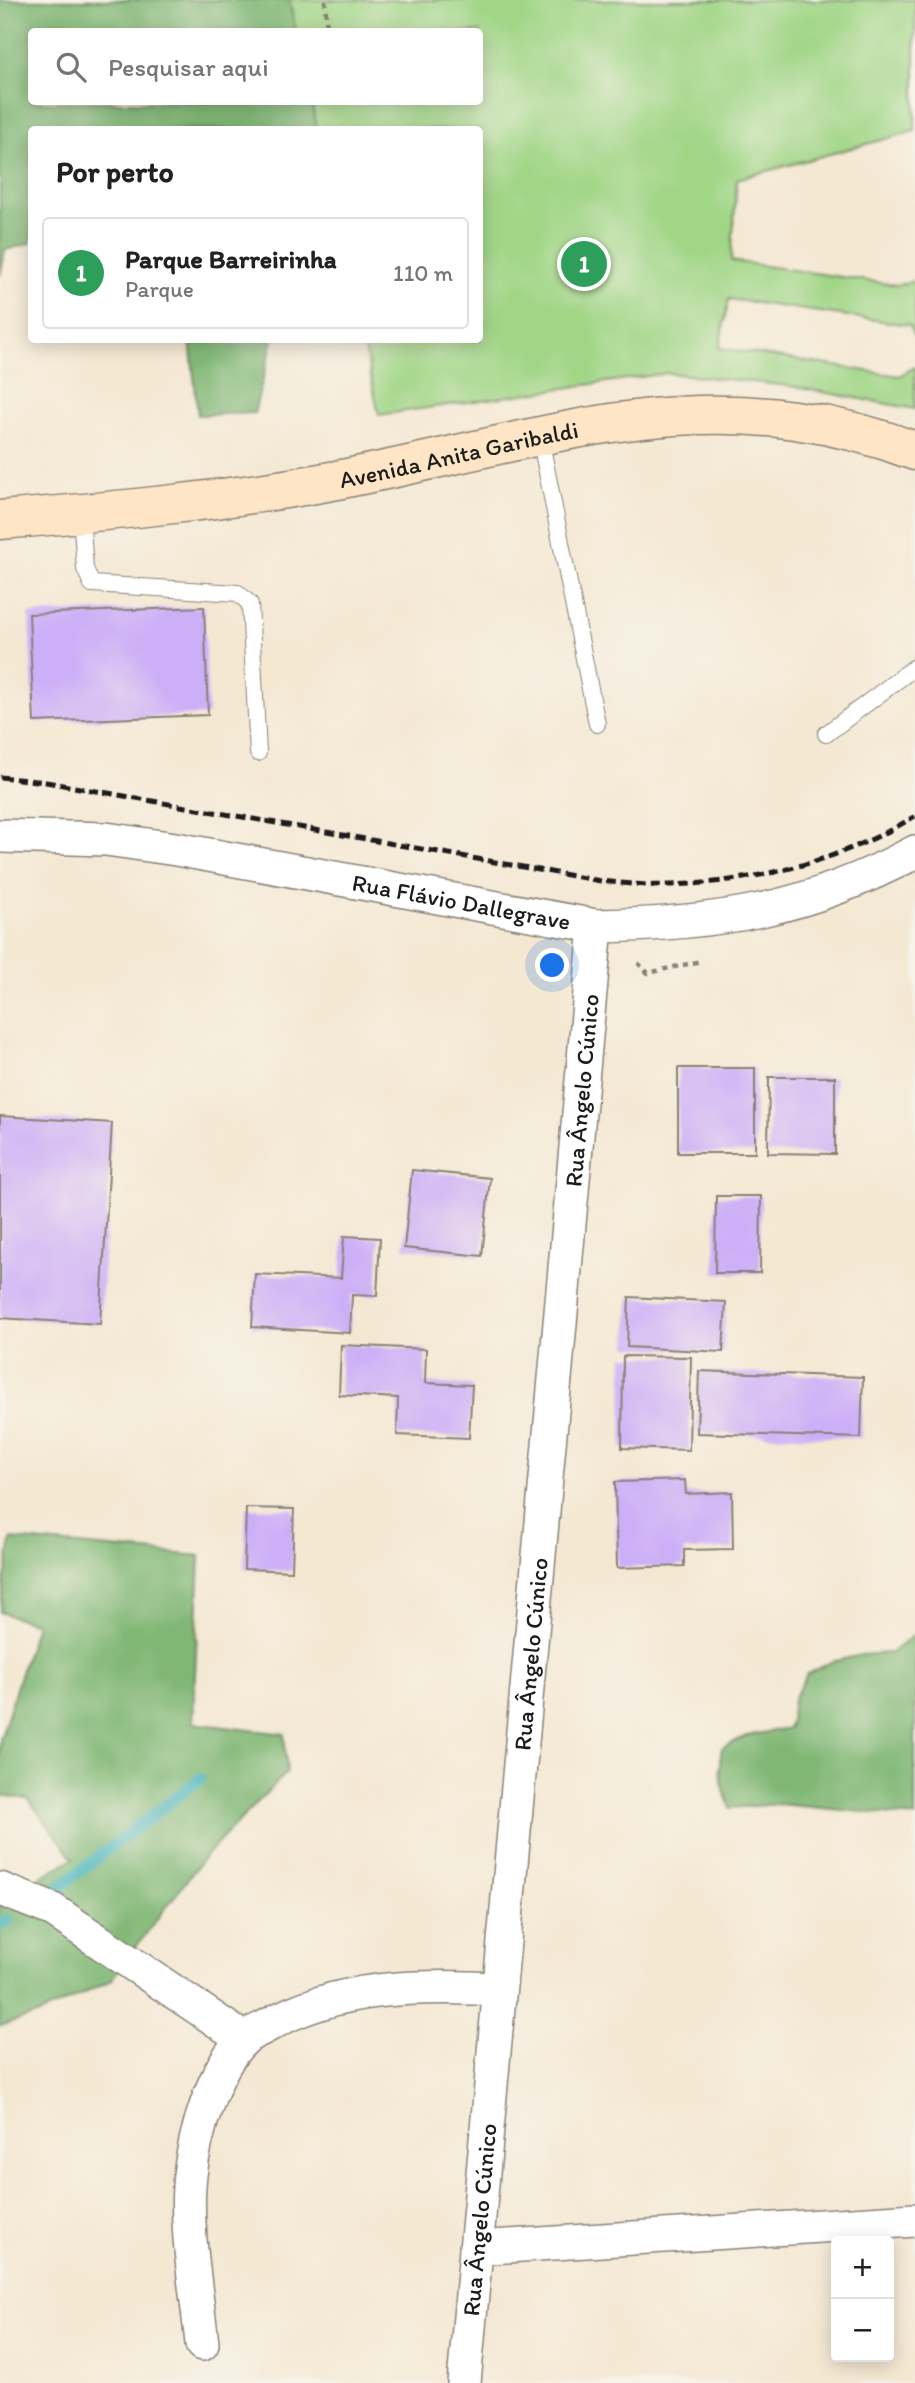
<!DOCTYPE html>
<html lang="pt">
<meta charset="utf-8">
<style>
body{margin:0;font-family:Itim,sans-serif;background:#f2f2f2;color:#222}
.controls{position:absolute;right:21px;bottom:21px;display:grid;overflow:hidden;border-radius:7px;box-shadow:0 4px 18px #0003}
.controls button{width:63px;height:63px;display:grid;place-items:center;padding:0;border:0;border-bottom:2px solid #e0e0e0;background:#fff;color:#222;font:35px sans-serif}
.you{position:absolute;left:553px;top:966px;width:24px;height:24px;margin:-18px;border:5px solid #fff;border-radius:50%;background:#1a73e8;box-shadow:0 0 0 10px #1a73e833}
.badge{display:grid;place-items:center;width:46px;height:46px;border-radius:50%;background:#c8321e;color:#fff;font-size:23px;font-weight:700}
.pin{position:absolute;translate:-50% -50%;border:4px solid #fff;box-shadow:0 2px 7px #0006}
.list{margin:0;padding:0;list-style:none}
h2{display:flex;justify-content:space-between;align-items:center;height:91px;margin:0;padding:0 28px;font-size:30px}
h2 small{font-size:23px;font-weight:400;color:#767676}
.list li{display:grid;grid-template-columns:46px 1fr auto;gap:21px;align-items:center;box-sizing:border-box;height:112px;margin:0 14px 14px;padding:0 14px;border:2px solid #e0e0e0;border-radius:7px}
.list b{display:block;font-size:26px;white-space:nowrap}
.list p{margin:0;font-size:23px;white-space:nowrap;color:#767676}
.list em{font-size:23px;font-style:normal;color:#767676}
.icon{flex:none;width:38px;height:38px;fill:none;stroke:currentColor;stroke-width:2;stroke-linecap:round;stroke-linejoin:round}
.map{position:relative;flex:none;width:915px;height:2383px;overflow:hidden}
.search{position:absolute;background:#fff;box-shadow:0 4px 18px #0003;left:28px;top:28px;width:455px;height:77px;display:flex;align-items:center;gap:18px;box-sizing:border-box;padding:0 24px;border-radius:7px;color:#767676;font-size:26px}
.panel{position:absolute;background:#fff;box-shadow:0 4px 18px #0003;left:28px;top:126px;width:455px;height:217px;border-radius:7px}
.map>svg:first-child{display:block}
</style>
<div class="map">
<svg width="915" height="2383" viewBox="0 0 915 2383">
<rect width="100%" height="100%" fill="#f7f3e8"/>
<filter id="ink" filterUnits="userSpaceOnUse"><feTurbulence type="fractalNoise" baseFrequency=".0143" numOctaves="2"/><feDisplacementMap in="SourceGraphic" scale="14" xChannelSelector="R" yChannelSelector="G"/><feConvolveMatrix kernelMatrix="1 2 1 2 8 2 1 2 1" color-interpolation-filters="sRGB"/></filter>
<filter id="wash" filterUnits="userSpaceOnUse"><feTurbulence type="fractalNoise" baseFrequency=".00686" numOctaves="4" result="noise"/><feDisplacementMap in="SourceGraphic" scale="28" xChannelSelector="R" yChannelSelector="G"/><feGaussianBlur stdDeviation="1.57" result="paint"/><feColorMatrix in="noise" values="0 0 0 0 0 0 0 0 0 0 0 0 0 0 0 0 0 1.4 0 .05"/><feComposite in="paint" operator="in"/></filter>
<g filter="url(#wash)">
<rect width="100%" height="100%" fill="#f4e8d3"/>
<polygon fill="#a1d687" stroke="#5e7952" stroke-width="2" points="289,0 915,0 915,131 737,179 731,261 897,285 915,281 915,336 909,325 729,299 719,348 899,376 915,367 915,409 790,386 668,373 379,415 363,340 480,340 480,130 317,129 311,102 480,102 480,32 296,31"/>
<g fill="#80b774" stroke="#4e6a48" stroke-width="2">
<polygon points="0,0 289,0 296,31 32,32 32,102 311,102 317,129 32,130 31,243 5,250 0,276"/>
<polygon points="190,340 273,340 254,413 198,415"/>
<polygon points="11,1539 200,1556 193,1723 284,1734 287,1772 206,1855 110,1981 40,2014 0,2026 0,1901 73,1858 28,1799 0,1795 0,1740 36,1624 0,1612"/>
<path d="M915,1634V1817L779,1804L730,1808C722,1787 717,1770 722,1748L746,1736L789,1728L793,1700L807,1674L831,1662L861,1655L891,1653Z"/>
</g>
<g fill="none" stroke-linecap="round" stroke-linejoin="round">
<g stroke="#44b4ba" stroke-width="12">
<polyline points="59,1887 200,1779"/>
<polyline points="0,1924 8,1920"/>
</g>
</g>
<g id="blocks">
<g fill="#cdaff7">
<polygon points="204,607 208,715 34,722 29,614"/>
<rect x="678" y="1068" width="77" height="85"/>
<polygon points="769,1077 835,1077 835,1154 768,1153"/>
<polygon points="0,1116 112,1123 100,1324 0,1318"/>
<polygon points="412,1170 490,1178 482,1256 404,1248"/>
<polygon points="716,1196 761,1196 760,1273 715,1273"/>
<polygon points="344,1236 380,1238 377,1296 352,1295 350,1333 252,1327 255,1274 341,1278"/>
<polygon points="629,1297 726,1302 723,1352 627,1347"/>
<polygon points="341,1345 426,1349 425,1383 472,1385 469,1438 397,1435 398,1398 339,1395"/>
<polygon points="623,1356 691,1357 689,1450 622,1448"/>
<polygon points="699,1371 863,1377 861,1438 697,1433"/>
<polygon points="685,1480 686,1494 732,1492 733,1549 684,1550 684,1566 617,1568 615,1482"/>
<polygon points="246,1508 294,1509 292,1571 244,1569"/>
</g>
</g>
</g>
<g filter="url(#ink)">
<use href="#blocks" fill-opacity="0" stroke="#888278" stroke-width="2"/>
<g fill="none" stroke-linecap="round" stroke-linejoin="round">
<defs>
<g id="lane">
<polyline points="540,437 597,724"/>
<polyline points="81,514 85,569 92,584 238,593 250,604 258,753"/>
<polyline points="826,734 915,667"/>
</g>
<g id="street">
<path id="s1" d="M0,836L106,839L176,849L596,926C717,924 807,910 915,852"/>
<polyline points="0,1889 51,1909 244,2039"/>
<polyline points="476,2248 915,2220"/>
<path d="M202,2344C197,2293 184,2224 190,2175C195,2134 213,2068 244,2039C250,2033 260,2030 267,2026C337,1985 421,1985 499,1989"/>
<path id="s2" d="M464,2383L596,926"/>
</g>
<g id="secondary">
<path id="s3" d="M0,520C113,511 226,501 337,480C543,441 706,372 915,451"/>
</g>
</defs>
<use href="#lane" stroke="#888278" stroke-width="18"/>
<use href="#street" stroke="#888278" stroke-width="36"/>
<use href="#secondary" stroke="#888278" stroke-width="41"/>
<g stroke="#888278" stroke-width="4.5" stroke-dasharray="5 5" stroke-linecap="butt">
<polyline points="325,0 327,32"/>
<polyline points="638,963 648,973 701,961"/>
</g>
<use href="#lane" stroke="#fff" stroke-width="16"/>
<use href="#street" stroke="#fff" stroke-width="33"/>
<use href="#secondary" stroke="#fde5c5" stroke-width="38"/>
<path stroke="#1c1c1c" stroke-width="5" stroke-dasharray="10 5" stroke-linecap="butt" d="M0,777L46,782L601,881C622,883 644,886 665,885C749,884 843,861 915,816"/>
</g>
</g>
<g text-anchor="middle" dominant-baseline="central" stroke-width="5" stroke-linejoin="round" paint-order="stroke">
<g font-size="24" fill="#1c1c1c" stroke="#f7f3e8">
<text stroke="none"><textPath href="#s3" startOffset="464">Avenida Anita Garibaldi</textPath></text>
<text stroke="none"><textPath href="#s1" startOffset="467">Rua Flávio Dallegrave</textPath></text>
<text stroke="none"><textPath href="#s2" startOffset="1298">Rua Ângelo Cúnico</textPath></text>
<text stroke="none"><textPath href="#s2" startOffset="732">Rua Ângelo Cúnico</textPath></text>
<text stroke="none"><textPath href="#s2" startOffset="164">Rua Ângelo Cúnico</textPath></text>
</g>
</g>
</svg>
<div class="controls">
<button>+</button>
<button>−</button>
</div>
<div class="you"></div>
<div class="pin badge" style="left:584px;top:264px;background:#2e9e5b">1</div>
<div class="search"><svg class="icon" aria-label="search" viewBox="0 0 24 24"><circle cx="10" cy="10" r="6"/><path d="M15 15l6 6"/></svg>Pesquisar aqui</div>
<section class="panel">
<h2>Por perto<small></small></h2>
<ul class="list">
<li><span class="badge" style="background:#2e9e5b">1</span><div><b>Parque Barreirinha</b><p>Parque</p></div><em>110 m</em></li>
</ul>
</section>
</div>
